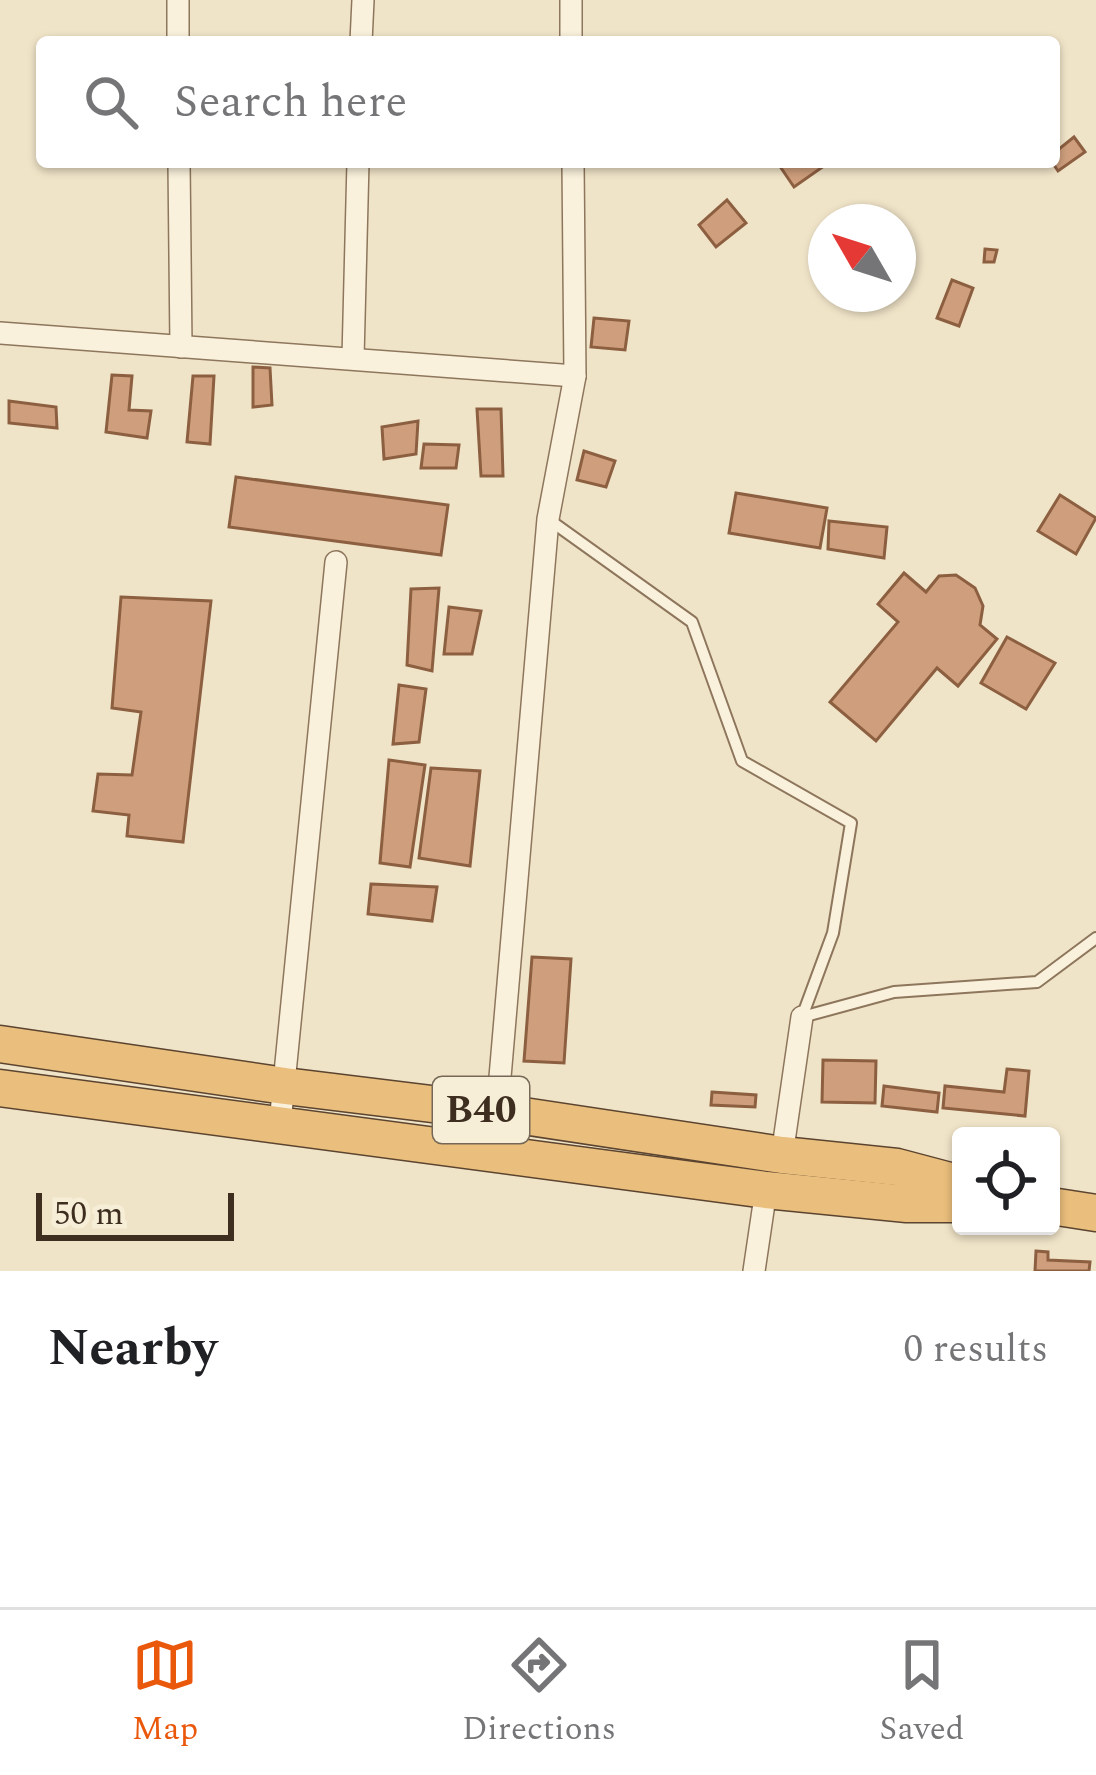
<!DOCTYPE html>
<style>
body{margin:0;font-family:Spectral,serif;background:#f6f6f6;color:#202124}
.controls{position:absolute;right:36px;bottom:36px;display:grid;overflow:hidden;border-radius:12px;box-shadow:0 3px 9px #0004}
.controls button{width:108px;height:108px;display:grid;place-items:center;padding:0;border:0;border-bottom:3px solid #e0e0e0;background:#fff;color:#202124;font:60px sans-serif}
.compass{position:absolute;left:808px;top:204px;width:108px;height:108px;border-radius:50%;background:#fff;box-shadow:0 3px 9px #0004;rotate:309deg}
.scale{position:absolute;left:36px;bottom:30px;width:198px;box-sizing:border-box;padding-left:12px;border:6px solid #3d2e20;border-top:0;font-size:33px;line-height:42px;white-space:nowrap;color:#3d2e20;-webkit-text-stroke:9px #f7eed8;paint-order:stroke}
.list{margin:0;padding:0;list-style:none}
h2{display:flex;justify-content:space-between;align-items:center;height:156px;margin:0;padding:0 48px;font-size:51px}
h2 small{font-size:39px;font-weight:400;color:#757577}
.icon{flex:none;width:66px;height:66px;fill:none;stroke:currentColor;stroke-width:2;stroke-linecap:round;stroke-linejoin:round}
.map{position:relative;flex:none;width:1096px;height:1271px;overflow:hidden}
.search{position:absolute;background:#fff;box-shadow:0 3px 9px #0004;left:36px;right:36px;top:36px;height:132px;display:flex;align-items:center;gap:30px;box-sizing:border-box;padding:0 42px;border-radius:12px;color:#757577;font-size:45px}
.sheet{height:336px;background:#fff}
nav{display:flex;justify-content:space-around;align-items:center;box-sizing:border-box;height:168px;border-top:3px solid #e0e0e0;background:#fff;font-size:33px;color:#757577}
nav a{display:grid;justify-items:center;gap:6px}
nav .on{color:#ea580c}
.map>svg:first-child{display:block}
</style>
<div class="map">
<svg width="1096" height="1271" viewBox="0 0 1096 1271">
<rect width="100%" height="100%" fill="#f0e4c8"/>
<g fill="#cf9f7d" stroke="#8d5f41" stroke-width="3">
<polygon points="1074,137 1085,152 1058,171 1052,162 1054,153"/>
<polygon points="777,162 821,162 824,166 794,187"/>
<polygon points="727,200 746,223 716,247 699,225"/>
<polygon points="985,249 997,250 994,262 984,262"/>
<polygon points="952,280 973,288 959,326 937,318"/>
<polygon points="594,318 629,321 625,350 591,347"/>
<polygon points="253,367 270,368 272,405 253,407"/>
<polygon points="112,375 132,376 129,410 151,411 147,438 106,432"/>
<polygon points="193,376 214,376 210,444 187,442"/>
<polygon points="9,401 56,407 57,428 9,423"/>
<polygon points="477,409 501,409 503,476 481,476"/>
<polygon points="418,421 416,454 384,459 382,427"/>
<polygon points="424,444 459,445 456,468 421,468"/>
<polygon points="584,451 615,461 606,487 577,480"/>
<polygon points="236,477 448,505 441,555 229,527"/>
<polygon points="736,493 827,508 820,548 729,533"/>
<polygon points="1060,495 1096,518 1076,554 1038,531"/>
<polygon points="829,521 887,527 884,558 828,549"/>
<polygon points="904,573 926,592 939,576 956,575 975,588 983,606 980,625 997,639 958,686 937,668 876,741 830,702 898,622 878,604"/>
<polygon points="439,588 432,671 407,665 411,589"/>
<polygon points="121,597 211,601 183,842 127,836 129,815 93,811 98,774 132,775 141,712 112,708"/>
<polygon points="449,607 481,611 472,654 444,654"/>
<polygon points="1007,637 1055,663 1026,709 981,683"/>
<polygon points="399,685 426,689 419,742 393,744"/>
<polygon points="389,760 425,765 410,867 380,863"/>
<polygon points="431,768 480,771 470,866 419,858"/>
<polygon points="371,884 437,887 432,921 368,914"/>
<polygon points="532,957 571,959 564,1063 524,1061"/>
<polygon points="823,1060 876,1061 875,1103 822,1102"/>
<polygon points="1007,1069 1029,1071 1025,1116 943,1108 945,1086 1004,1092"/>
<polygon points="884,1086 939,1093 937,1112 882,1106"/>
<polygon points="712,1092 756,1095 755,1107 711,1105"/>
<polygon points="1036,1251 1048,1252 1048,1260 1090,1262 1089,1271 1035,1271"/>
</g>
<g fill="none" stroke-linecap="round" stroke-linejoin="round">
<defs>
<g id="service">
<polyline points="548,519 692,622 742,761 851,823 833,933 802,1017"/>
<polyline points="802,1017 894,992 1037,982 1096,938"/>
</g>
<g id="minor">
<polyline points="178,0 178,42"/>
<polyline points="571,0 571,42"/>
<polyline points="361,42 363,0"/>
<polyline points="179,162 181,347"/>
<polyline points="0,333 575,376"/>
<polyline points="353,358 358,162"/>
<polyline points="497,1112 548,519 575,376 573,162"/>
<polyline points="280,1123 336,562"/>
<polyline points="782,1155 802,1017"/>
<polyline points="754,1271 766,1190"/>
</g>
<g id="trunk">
<polyline points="0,1044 285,1086 497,1112 782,1155 897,1167 961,1184"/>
<polyline points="0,1088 766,1190 907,1204 961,1204"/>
<polyline points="1051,1206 1096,1213"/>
</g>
</defs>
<use href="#service" stroke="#8d765c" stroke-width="14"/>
<use href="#minor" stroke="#8d765c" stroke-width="24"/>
<use href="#trunk" stroke="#5b4430" stroke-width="39"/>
<use href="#service" stroke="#faf1dc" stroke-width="10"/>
<use href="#minor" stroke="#faf1dc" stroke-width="21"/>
<use href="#trunk" stroke="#eabe7c" stroke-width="36"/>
</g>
<g text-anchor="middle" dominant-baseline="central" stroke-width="12" stroke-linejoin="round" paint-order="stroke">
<rect fill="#f7eed8" stroke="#756857" stroke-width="3" x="433" y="1077" width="96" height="66" rx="9"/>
<g font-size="39" font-weight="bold" fill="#3d2e20">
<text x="481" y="1110">B40</text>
</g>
</g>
</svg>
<div class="controls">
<button><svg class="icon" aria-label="locate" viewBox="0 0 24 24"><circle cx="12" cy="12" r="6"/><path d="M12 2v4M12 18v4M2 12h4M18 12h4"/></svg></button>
</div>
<svg class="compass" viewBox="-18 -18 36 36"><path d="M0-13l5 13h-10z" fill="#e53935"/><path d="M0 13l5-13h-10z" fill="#757577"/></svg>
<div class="scale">50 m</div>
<div class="search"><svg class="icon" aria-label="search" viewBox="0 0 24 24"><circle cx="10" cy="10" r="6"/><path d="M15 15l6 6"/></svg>Search here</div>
</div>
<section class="sheet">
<h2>Nearby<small>0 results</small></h2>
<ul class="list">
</ul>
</section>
<nav>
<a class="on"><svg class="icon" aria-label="map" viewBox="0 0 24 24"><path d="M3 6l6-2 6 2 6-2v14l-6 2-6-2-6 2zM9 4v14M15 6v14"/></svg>Map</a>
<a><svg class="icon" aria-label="directions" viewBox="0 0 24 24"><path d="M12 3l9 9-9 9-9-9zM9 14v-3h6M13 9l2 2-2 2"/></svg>Directions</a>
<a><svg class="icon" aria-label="saved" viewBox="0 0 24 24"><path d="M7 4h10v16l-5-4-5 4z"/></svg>Saved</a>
</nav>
